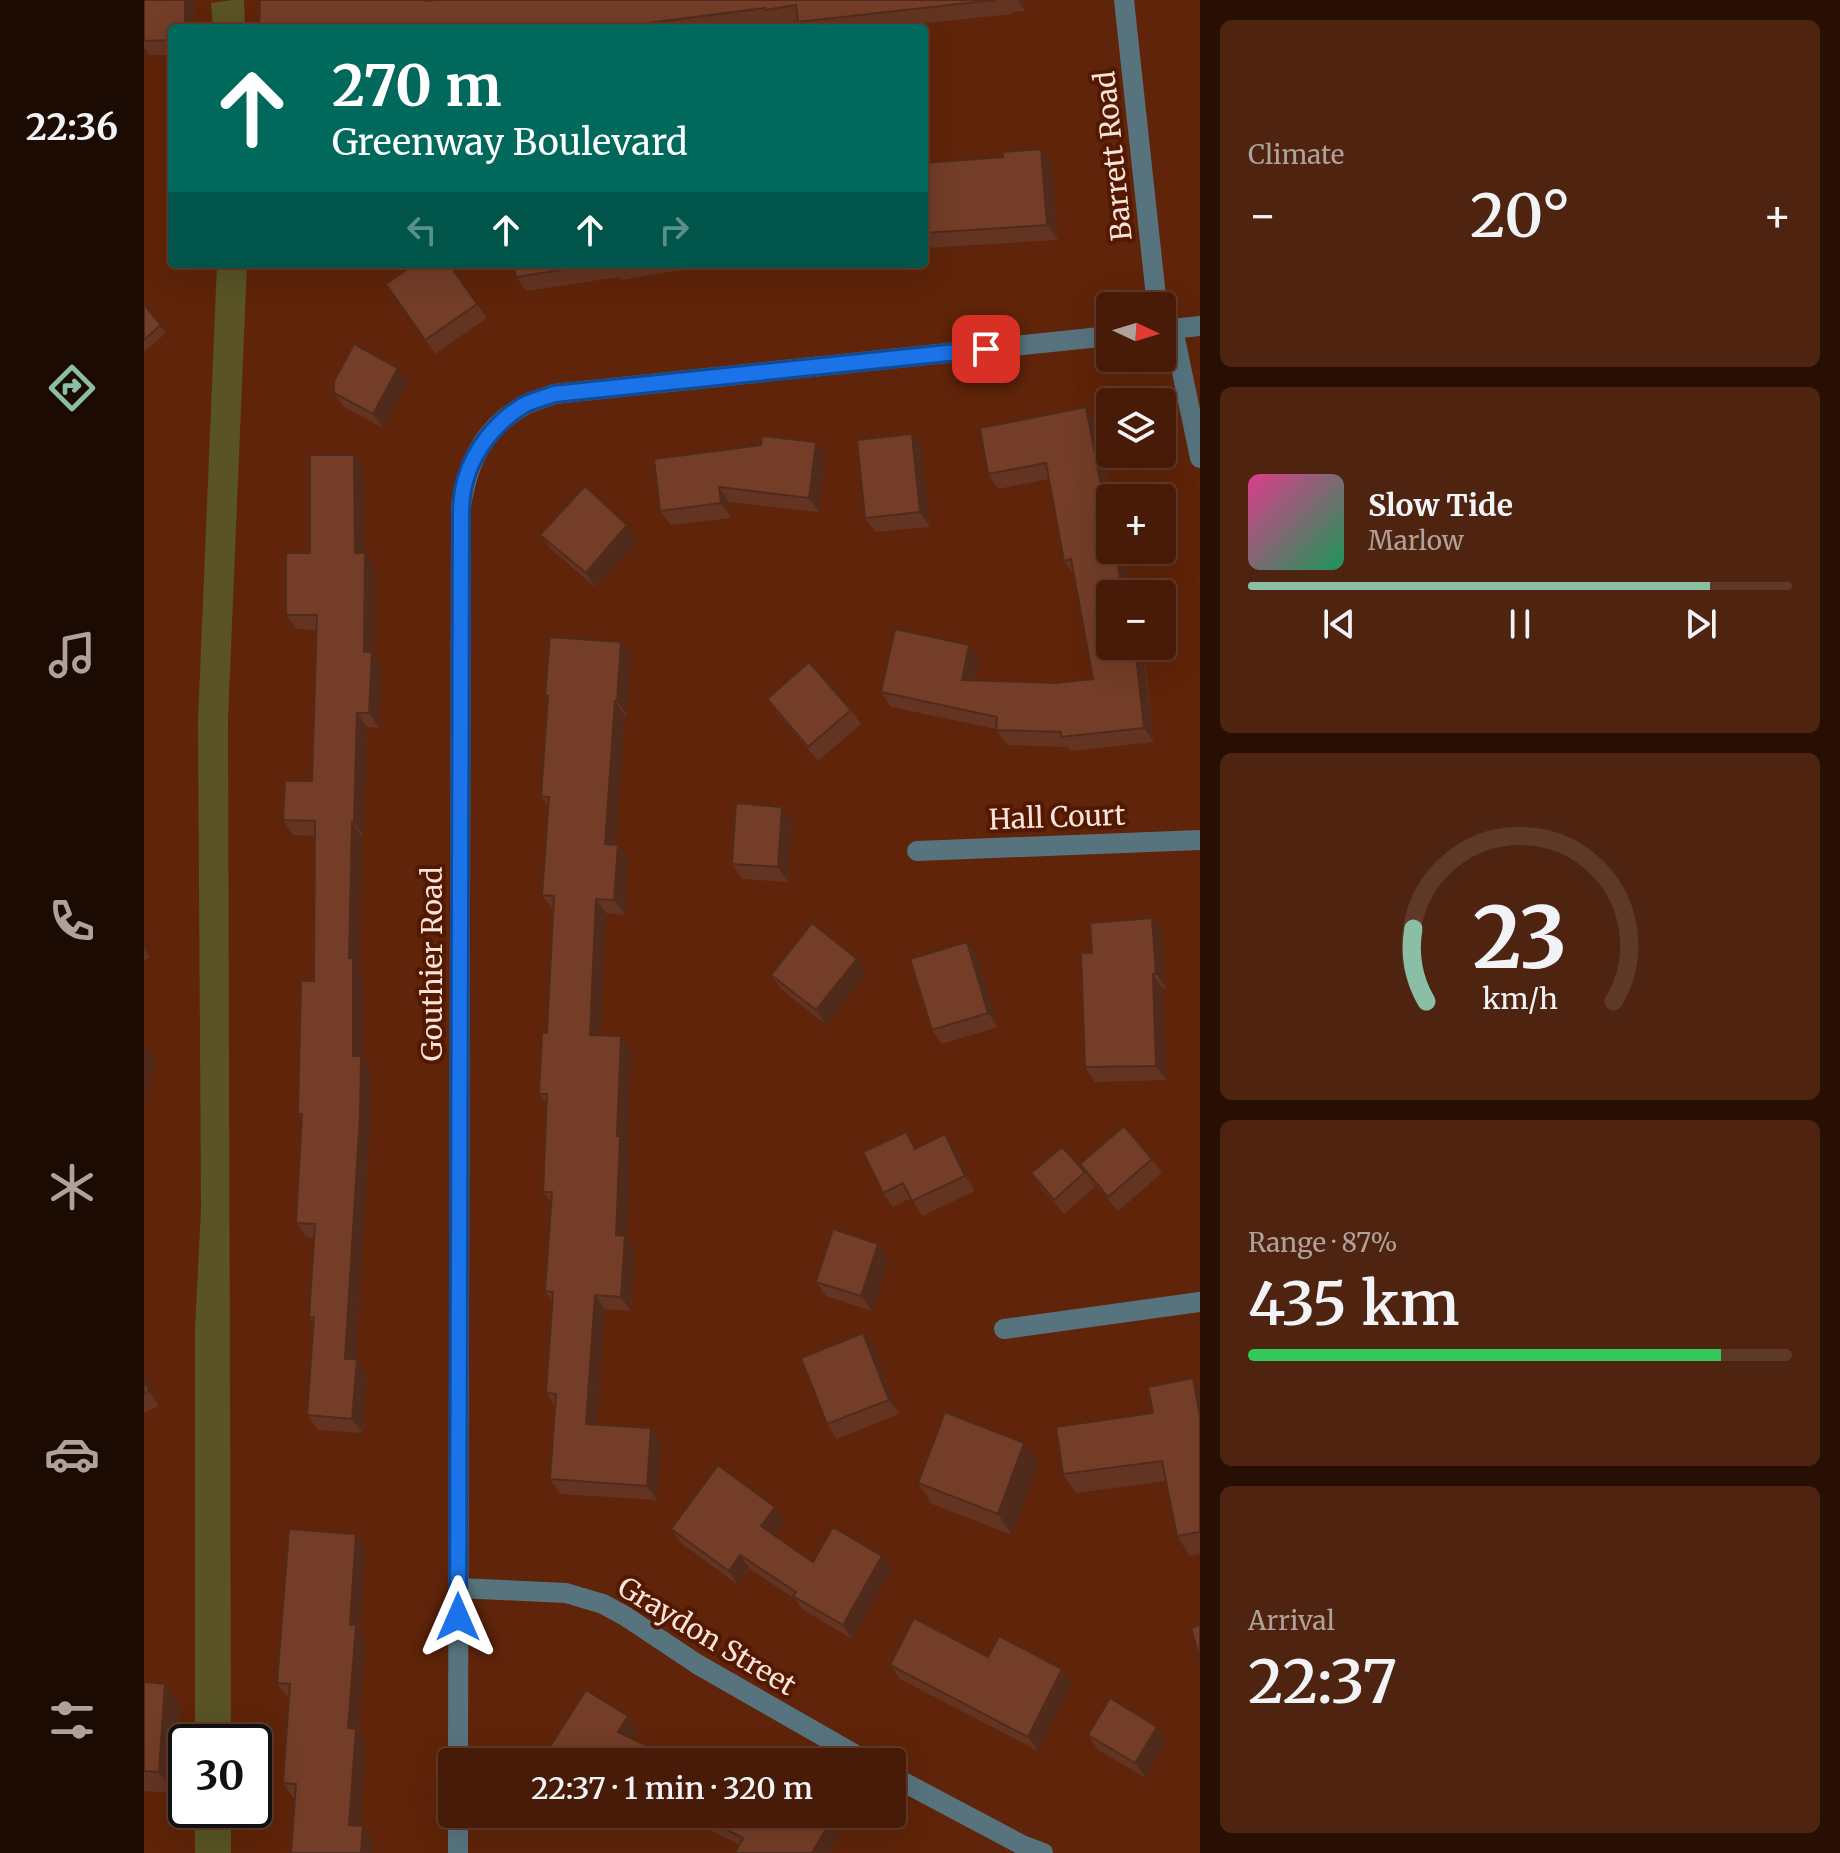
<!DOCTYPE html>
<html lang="en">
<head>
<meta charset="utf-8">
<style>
  :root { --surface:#471b07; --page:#4e2411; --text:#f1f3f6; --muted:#b0a19b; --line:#5f3928; --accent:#8abfa5 }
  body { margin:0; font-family:Merriweather,serif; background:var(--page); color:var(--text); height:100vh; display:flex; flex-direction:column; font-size:30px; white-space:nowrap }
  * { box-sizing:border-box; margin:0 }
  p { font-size:26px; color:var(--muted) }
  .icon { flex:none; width:44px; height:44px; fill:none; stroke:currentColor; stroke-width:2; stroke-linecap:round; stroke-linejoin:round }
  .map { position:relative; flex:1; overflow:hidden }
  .panel { display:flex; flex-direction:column; gap:20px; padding:20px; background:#270f04; width:640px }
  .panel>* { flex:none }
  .guide { position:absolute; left:24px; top:24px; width:760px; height:244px; border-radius:8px; box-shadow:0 8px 32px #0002,0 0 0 2px var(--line); background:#00695c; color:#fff; overflow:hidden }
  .needle { width:52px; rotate:94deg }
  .controls { position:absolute; left:952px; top:292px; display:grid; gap:16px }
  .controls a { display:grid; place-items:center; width:80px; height:80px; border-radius:8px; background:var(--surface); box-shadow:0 8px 32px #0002,0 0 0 2px var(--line); font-size:40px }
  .speed { position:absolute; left:24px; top:1724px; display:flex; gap:16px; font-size:40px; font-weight:700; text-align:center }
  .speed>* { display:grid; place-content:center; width:104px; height:104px; border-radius:50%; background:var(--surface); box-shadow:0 8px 32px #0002,0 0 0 2px var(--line); line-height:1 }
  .speed .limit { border:4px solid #111; border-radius:12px; background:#fff; color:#111 }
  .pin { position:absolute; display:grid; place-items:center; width:68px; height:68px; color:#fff; margin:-34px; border-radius:16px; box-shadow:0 4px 12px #0006 }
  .me { position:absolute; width:88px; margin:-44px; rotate:0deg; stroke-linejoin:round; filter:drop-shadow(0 0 6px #0008) }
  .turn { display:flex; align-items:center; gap:28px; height:168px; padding:0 32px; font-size:36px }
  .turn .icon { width:104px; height:104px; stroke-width:2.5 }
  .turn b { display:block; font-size:56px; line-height:68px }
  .lanes { display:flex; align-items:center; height:76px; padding:0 32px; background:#0003; justify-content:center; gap:40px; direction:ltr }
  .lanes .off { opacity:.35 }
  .big { font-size:60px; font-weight:600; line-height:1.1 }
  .panel .card { flex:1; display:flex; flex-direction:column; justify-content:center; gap:12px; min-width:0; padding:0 28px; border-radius:12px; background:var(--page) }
  .panel .dial { align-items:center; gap:0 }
  .dial svg { height:208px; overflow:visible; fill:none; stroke:var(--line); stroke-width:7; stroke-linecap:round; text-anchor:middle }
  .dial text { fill:var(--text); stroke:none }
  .song { display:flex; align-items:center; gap:24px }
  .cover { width:96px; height:96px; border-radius:12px; background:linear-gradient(135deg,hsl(330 70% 55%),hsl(150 70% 35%)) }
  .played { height:8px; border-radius:4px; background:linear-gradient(90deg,var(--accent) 85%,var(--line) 85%) }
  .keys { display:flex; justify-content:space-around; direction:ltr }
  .heat { display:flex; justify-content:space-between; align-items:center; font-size:44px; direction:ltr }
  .charge { height:12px; border-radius:6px; background:linear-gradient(90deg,#34c759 87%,var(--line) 0) }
  .trip { position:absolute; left:294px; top:1748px; width:468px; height:80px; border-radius:8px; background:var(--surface); box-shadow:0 8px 32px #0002,0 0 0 2px var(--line); font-weight:600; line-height:80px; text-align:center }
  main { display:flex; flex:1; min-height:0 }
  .tab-bar { display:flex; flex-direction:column; width:144px; justify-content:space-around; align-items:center; background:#1c0b03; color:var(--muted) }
  .tab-bar .icon { width:56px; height:56px }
  .tab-bar .on { color:var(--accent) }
  .tab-bar b { font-size:36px; color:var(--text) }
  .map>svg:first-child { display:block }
  .green { fill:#595325 }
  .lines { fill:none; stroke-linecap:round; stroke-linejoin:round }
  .street { stroke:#57747e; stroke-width:20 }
  .wall { fill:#633422 }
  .shaded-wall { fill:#502b1b }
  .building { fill:#733d27; stroke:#502b1b; stroke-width:2 }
  .route-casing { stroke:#114b97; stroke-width:20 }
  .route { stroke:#1a73e8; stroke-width:14 }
  .labels { text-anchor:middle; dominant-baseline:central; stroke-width:8; stroke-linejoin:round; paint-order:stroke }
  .street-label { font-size:28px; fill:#fae3db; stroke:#531900 }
</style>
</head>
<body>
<main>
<nav class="tab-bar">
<b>22:36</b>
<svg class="icon on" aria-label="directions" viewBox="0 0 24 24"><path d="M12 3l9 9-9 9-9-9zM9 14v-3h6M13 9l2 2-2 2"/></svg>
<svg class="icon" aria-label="music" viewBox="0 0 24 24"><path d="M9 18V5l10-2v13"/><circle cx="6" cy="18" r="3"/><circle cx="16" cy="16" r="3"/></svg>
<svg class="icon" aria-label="phone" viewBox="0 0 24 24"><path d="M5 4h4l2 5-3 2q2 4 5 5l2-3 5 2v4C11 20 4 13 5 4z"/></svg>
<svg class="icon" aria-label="climate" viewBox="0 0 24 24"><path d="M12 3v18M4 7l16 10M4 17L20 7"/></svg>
<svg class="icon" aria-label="car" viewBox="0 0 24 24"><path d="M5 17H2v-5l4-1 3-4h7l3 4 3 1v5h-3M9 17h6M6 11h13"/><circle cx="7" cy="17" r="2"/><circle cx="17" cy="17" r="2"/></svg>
<svg class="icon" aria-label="filters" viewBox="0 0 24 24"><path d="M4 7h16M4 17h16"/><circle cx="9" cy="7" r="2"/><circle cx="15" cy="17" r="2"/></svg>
</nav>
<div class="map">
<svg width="1056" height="1853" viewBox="0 0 1056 1853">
  <rect width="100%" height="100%" fill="#5f2409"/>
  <!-- green -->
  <path class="green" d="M89 0H100L101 28H69L67 3Z
    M73 264H103L84 720 87 1742H51V1328L57 1209 54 721Z
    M51 1810H87V1853H51Z"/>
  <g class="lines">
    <!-- street -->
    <path class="street" d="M980 0 1013 306
      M1029 329 1056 458
      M1018 330 1056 326
      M773 851 1056 840
      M860 1329 1056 1302
      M315 1588 422 1593 459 1604 481 1616 553 1664 724 1762
      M314 1762 317 506C324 462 339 428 381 405 390 400 401 398 410 394L966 336
      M748 1776 880 1846 899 1853
      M314 1853V1814"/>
  </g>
  <!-- wall -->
  <path class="wall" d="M0 0H47L51 6 28 28V55H5L0 48Z
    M116 0H880L881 11 868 12V14L737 28H658L654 21 632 24 630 22 586 28H115Z
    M780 163 907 164 914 240 780 248Z
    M305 264 343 318 291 354 242 284Z
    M370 264H620L533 271 477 280 475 277 382 291 372 277Z
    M0 305 22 333 0 352Z
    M254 368 264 383 239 428 200 407 190 393Z
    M952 422 967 498 966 550H979L987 594H966L1001 661 1010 742 927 751 924 747 863 745 852 729 747 707 737 692 835 659 831 680 912 683 949 679 930 575 920 561 905 479 854 489 844 474Z
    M778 448 786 527 731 532 721 518Z
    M682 456 675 512 585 502 587 518 527 525 516 511 510 459Z
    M220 469 221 553 231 568V657L238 667 235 728 223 727 220 837H218L216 967 219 973 220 1060 227 1071 226 1130 212 1359 223 1374 219 1433 174 1430 163 1415 170 1324 165 1317 170 1238 162 1237 152 1223 158 1119 154 1114 170 981 171 836 149 835 139 820 168 781 172 630 152 629 142 615 166 553Z
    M483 525 494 540 452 588 407 549 396 535Z
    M487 657 483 716H481L472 845H474L484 859 481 915 462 913 456 1035 477 1036 487 1051 484 1146 486 1151 483 1239 491 1250 487 1311 461 1309 453 1424 507 1428 517 1442 513 1500 416 1494 406 1479 411 1406 402 1393 408 1301 401 1291 408 1204 399 1192 402 1103 395 1094 403 1033 409 910 398 895 404 806 397 796 404 699 401 696Z
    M623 699 707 710 717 724 674 761 633 713Z
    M648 821 644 882 598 879 588 864Z
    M1018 933 1022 988 1019 989 1022 1080 951 1082 941 1067 948 953Z
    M0 942 6 958 0 960Z
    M823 942 833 956 854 1027 798 1044 788 1030Z
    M723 973 682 1025 637 989 627 975Z
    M773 1148H811L831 1191 778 1216 767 1198 749 1207 739 1193Z
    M1008 1159 1018 1173 974 1211 946 1179 936 1164Z
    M941 1172 951 1187 920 1214 897 1188 887 1173Z
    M734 1244 744 1259 728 1311 682 1296 672 1282Z
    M729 1347 755 1414 693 1439 683 1424Z
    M0 1373 15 1406 0 1413Z
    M1056 1389V1554L1046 1556 1033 1536 1022 1481 932 1493 919 1474Z
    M895 1464 868 1535 788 1504 774 1483Z
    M641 1521 631 1535 669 1562 738 1556 748 1570 708 1639 659 1610 651 1599 606 1569 594 1585 537 1543 527 1529Z
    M212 1534 222 1548 216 1632 222 1639 215 1733 222 1743 217 1825 229 1840 228 1853H147L151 1798H149L139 1783 145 1697H143L133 1683Z
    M844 1657 918 1669 928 1684 894 1751 756 1679 746 1665Z
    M0 1682 21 1684 36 1705 30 1793 0 1791Z
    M484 1716 494 1730 488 1739 537 1762H408L402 1753Z
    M944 1735 1023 1741 1002 1778 954 1750Z
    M528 1814H671L686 1822 695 1836 685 1853H591L596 1845 556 1825V1827Z"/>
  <!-- shaded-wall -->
  <path class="shaded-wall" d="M41 0H47L51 6V28H41Z
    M874 0H880L881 11Z
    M897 149 907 164 914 240 903 225Z
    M254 368 264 383 239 428 229 414Z
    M942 407 952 422 967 498 966 522 959 496Z
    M768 434 778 448 786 527 776 512Z
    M672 442 682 456 675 512 665 498Z
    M210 455 220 469 221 553 231 568V657L238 667 235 728 225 713 211 553Z
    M575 487 585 502 587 518 577 503Z
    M483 525 494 540 452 588 442 573Z
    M971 550H979L987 594H982L978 587Z
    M477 642 487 657 483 716 473 701Z
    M825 645 835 659 828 694 818 680Z
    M991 646H998L1010 742 1000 728Z
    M471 701 481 716 471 858 461 844Z
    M213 713 223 727 220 837 210 823Z
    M638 807 648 821 644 882 634 867Z
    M208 822 218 837 216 967 219 973 220 1060 227 1071 226 1130 211 1373 201 1359 205 958Z
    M474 845 484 859 481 915 470 900Z
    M452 899 462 913 456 1049 446 1035Z
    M1008 918 1018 933 1022 988 1012 974Z
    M0 942 6 958 0 949Z
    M823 942 833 956 854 1027 844 1013Z
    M713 959 723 973 682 1025 672 1010Z
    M1009 974 1019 989 1022 1080 1012 1066Z
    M477 1036 487 1051 484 1146 486 1151 483 1239 491 1250 487 1311 477 1297 472 1235 473 1136Z
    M2 1047 12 1062 0 1101V1054Z
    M801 1134 811 1148 831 1191 821 1176Z
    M734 1244 744 1259 728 1311 717 1296Z
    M451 1295 461 1309 452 1438 442 1424Z
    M719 1333 729 1347 755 1414 745 1400Z
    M213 1359 223 1374 219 1433 208 1419Z
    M0 1373 15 1406 5 1391 0 1380Z
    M1049 1378 1056 1389V1417Z
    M507 1428 517 1442 513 1500 503 1486Z
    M880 1443 895 1464 868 1535 854 1514Z
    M631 1507 641 1521 627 1540 617 1526Z
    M212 1534 222 1548 216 1632 222 1639 215 1733 222 1743 216 1839 205 1825 204 1728 206 1625Z
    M596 1555 606 1569 594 1585 585 1571Z
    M738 1556 748 1570 708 1639 699 1625Z
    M918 1669 928 1684 894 1751 884 1737Z
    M21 1684 36 1705 30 1793 15 1772Z
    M484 1716 494 1730 484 1746 474 1732Z
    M1013 1727 1023 1741 1002 1778 991 1763Z
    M547 1814H549L556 1825V1827Z
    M686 1822 695 1836 685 1853H668Z
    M219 1826 229 1840 228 1853H217Z"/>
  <!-- building -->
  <path class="building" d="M0 0H41V28H28V40L0 41Z
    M116 0H281V1L294 0H851L654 22 652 5 621 10V8L482 26V28H115Z
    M897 149 903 225 780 233V163L859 157V152Z
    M271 264H305L333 304 281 340 242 284Z
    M370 264H454L372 277Z
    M0 305 17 325 0 340Z
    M210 344 254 368 229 414 190 393V381Z
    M942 407 959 496H961L966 522V550H971L978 587H980L982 594H966V646H991L1000 728 917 737V732L852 730 853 717 737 692 751 629 825 645 818 680 912 683 949 679 927 559 920 561 902 463 844 474 836 428Z
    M768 434 776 512 721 518 713 440Z
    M618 436 672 442 665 498 575 487 577 503 516 511 510 459 617 445Z
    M166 455H210L211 553H221L220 652H228L225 713H213L210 823 208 822 205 958H209V1056H217L216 1116 201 1359H213L208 1419 163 1415 170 1317H165L171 1224 152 1223 158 1114H154L157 981H170L171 821 139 820 141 781H168L173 615H142V553H166Z
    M441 486 483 525 442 573 396 535Z
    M406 637 477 642 473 701H471L461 844 474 845 470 900 452 899 446 1035 477 1036 473 1136H476L472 1235 481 1236 477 1297 451 1295 442 1424 507 1428 503 1486 406 1479 412 1394 402 1393 409 1292 401 1291 408 1192H399L403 1094H395L398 1033H403L410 896 398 895 405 797 397 796 404 696H401Z
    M665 662 707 710 664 747 623 699Z
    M592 803 638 807 634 867 588 864Z
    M1008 918 1012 974H1009L1012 1066 941 1067 937 953H948L946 923Z
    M668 923 713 959 672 1010 627 975Z
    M823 942 844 1013 788 1030 766 959Z
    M980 1126 1008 1159 964 1197 936 1164Z
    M762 1132 771 1149 801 1134 821 1176 768 1201 759 1183 739 1193 719 1152Z
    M918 1147 941 1172 910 1200 887 1173Z
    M689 1229 734 1244 717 1296 672 1282Z
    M719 1333 745 1400 683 1424 657 1358Z
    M1049 1378 1056 1417V1532L1033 1536 1018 1461 919 1474 912 1427 1009 1413 1004 1387Z
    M0 1380 5 1391 0 1394Z
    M801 1412 880 1443 854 1514 774 1483Z
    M574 1465 631 1507 617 1526 669 1562 689 1527 738 1556 699 1625 649 1596 652 1592 596 1555 585 1571 527 1529Z
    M145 1529 212 1534 206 1625H212L204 1728 212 1729 205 1825 219 1826 217 1853H147L152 1784 139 1783 146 1684 133 1683Z
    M770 1618 844 1657 855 1636 918 1669 884 1737 746 1665Z
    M1056 1625V1658L1047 1628Z
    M0 1682 21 1684 15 1772 0 1771Z
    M442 1690 484 1716 474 1732 537 1762H415L402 1753Z
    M966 1698 1013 1727 991 1763 944 1735Z
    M552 1814H671L686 1822 668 1853H591L599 1838Z"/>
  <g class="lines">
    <!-- route casing -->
    <g class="route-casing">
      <path id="route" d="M314 1617 317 534C317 516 316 496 322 478 331 448 353 421 380 405 389 400 401 398 410 394L842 349"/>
    </g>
    <!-- route -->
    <use href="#route" class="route"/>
  </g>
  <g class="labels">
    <!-- street labels -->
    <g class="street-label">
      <text transform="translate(969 156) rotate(-96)">Barrett Road</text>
      <text transform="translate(913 817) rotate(-2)">Hall Court</text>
      <text transform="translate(288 964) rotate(-90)">Gouthier Road</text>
      <text transform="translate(563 1636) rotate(31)">Graydon Street</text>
    </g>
  </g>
</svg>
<div class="controls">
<a><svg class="needle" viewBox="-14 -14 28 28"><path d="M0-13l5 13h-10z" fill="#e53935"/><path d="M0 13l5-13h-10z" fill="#b0a19b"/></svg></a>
<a><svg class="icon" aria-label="layers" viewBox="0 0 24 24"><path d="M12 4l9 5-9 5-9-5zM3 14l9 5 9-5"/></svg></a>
<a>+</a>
<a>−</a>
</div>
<div class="speed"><div class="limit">30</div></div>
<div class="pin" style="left:842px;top:349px;background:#d93025"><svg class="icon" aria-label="arrive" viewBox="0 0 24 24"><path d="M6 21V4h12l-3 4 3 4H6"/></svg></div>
<svg class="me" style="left:314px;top:1617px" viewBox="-20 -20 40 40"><path d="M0-17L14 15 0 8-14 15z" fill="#1a73e8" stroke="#fff" stroke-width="4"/></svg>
<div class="trip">22:37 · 1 min · 320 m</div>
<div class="guide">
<div class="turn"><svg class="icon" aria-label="ahead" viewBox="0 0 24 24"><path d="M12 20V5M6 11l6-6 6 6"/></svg><div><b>270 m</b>Greenway Boulevard</div></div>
<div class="lanes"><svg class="icon off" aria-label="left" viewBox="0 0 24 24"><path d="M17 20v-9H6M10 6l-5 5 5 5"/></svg><svg class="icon" aria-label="ahead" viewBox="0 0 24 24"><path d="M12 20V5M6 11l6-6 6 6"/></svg><svg class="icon" aria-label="ahead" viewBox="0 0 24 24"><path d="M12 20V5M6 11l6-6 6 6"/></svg><svg class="icon off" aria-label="right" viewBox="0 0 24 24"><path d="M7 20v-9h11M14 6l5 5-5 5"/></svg></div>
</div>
</div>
<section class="panel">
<div class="card"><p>Climate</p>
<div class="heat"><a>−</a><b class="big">20°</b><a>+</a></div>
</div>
<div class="card">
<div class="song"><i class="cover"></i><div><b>Slow Tide</b><p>Marlow</p></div></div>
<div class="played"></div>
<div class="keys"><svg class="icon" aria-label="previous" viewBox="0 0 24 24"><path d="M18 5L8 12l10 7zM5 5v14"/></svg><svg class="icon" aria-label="pause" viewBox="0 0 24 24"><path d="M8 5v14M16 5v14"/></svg><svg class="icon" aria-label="next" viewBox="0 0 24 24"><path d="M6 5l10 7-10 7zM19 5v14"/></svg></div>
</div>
<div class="card dial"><svg viewBox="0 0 100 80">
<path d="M14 69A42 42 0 1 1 86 69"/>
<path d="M14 69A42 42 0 0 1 9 41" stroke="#8abfa5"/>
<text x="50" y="56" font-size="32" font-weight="700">23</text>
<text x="50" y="72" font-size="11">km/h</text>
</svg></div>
<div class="card"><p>Range · 87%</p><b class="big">435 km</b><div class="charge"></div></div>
<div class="card"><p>Arrival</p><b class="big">22:37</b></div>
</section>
</main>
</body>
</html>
